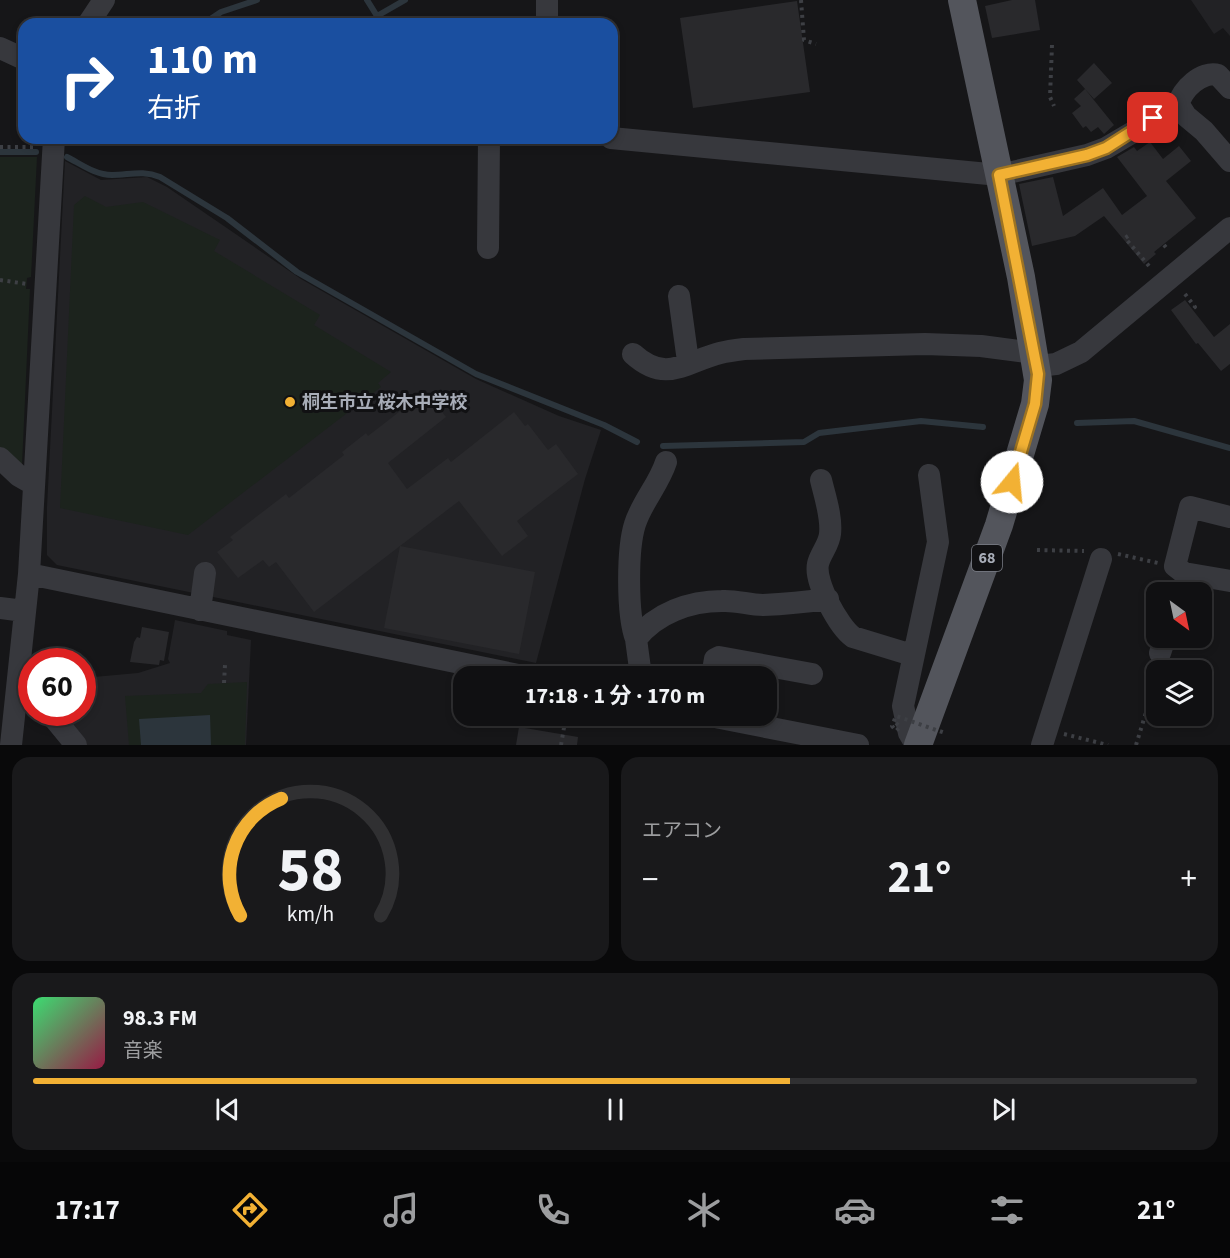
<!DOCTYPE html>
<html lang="ja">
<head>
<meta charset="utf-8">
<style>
  :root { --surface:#101012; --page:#19191b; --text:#f1f3f6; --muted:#9c9d9f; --line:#303032; --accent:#f2b134 }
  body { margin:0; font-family:"Source Sans 3","Noto Sans JP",sans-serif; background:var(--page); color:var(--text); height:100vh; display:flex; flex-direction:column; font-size:22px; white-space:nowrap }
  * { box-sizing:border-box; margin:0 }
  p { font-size:20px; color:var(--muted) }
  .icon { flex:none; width:33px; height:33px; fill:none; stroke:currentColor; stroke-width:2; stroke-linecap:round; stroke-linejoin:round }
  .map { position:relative; height:745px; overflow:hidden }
  .panel { display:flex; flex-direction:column; gap:12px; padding:12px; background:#09090a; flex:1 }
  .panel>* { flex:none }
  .guide { position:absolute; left:18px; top:18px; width:600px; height:126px; border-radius:18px; box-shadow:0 3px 9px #0003,0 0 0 2px var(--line); background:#1a4fa0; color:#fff; overflow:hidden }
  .needle { width:39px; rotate:147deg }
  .fabs { position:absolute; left:1146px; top:582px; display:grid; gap:12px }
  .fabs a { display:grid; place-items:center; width:66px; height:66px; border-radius:12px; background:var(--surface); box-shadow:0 3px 9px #0003,0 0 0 2px var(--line); font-size:30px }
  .speed { position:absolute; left:18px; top:648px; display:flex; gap:12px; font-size:30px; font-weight:700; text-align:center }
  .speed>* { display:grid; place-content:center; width:78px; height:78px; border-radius:50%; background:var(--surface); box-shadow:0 3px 9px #0003,0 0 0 2px var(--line); line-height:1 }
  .speed .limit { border:9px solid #d22; background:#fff; color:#111 }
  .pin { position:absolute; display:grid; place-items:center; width:51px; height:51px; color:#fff; margin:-26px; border-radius:12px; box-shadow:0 3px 9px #0006 }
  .me { position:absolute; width:66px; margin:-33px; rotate:17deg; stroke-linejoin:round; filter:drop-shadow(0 0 4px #0008) }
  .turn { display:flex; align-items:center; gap:21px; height:126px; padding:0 30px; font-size:27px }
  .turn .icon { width:78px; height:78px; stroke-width:2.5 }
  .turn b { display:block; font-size:42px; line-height:51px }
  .big { font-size:45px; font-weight:700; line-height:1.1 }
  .panel .card { flex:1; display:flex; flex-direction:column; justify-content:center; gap:9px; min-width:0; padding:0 21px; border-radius:18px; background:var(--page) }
  .panel .dial { align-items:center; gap:0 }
  .dial svg { height:156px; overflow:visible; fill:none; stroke:var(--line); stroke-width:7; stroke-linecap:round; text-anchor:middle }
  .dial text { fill:var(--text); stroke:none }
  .song { display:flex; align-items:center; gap:18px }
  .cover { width:72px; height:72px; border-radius:9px; background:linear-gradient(135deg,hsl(140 70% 55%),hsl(340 70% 35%)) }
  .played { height:6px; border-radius:3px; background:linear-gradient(90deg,var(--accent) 65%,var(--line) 65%) }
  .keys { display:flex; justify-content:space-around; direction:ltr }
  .heat { display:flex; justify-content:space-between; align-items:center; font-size:33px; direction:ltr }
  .panel .tiles { flex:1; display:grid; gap:12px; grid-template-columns:1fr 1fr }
  .card:last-child { grid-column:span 2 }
  .trip { position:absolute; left:453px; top:666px; width:324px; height:60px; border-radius:18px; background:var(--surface); box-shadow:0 3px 9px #0003,0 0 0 2px var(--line); font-weight:700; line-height:60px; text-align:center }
  .tabs { display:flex; height:96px; justify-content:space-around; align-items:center; background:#060607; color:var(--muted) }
  .tabs .icon { width:42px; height:42px }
  .tabs .current { color:var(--accent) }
  .tabs b { font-size:27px; color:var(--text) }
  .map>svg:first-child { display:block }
  .built { fill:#222225 }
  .green { fill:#1c231d }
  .water { fill:#2c353c }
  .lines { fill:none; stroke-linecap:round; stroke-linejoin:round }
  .stream { stroke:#2c353c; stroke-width:6 }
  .building { fill:#29292c }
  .path { stroke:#3d3f44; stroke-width:4; stroke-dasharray:3 4.5; stroke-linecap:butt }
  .minor { stroke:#37383d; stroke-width:22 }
  .major { stroke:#53555c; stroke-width:28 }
  .path-bridge { stroke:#3d3f44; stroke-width:4; stroke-dasharray:3 4.5; stroke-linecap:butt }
  .route-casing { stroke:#9d7322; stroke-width:15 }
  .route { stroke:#f2b134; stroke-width:10 }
  .poi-dot { fill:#f2b134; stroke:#111113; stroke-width:2 }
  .labels { text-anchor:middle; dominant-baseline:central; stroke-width:6; stroke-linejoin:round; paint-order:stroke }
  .shield { fill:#111113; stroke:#7b7e86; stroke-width:1.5 }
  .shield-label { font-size:16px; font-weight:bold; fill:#a8adb8 }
  .poi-label { font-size:18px; font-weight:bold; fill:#a8adb8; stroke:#111113; text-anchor:start }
</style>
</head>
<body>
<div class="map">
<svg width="1230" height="745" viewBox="0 0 1230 745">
  <rect width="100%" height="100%" fill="#161618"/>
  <!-- built -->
  <path class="built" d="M1191 0H1230V36L1223 28 1214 34Z
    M65 161 101 180 147 177 167 187 301 279 476 379 559 416 601 430 585 479 536 663 57 565 47 555V507Z
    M175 620 227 631V635L251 640 246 745H82L54 713 82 712 83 678 138 673 170 663 168 659Z"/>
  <!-- green -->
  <path class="green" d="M0 157H37L31 277 27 278 26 289H30L22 465 0 449Z
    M85 196 106 207 143 202 220 240 214 251 320 315 314 325 391 372 378 383 381 387 188 535 60 508 74 205Z
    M247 682 245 745H129L125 696 201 693 208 684Z"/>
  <!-- water -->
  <path class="water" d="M210 715 211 745H141L139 719Z"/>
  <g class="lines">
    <!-- stream -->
    <path class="stream" d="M367 0 377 16 405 0
      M203 24 221 12 257 0
      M0 152H36
      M67 157C81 164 95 175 112 175 129 175 143 170 160 177L227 218 297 272 476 374 604 425 637 442
      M1077 423 1134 421 1230 448
      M663 446 804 442 819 433 921 421 983 427"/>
  </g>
  <!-- building -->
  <path class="building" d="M1012 0H1035L1040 30 992 38 985 6Z
    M797 1 810 92 693 108 680 18Z
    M1094 63 1112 83 1094 99 1077 80Z
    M1085 89 1114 125 1104 134 1098 127 1091 132 1086 126 1083 128 1072 113 1081 106 1074 99Z
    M1150 142 1163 159 1179 146 1191 161 1166 181 1196 218 1154 252 1156 254 1144 264 1104 216 1075 236 1032 246 1019 184 1053 177 1063 216 1103 188 1122 215 1147 196 1117 157 1134 147 1137 151Z
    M1185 300 1214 337 1230 324V364L1221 371 1198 343 1196 344 1171 310Z
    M426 391 446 417 388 463 407 489 448 458 451 462 514 412 525 426 528 424 548 450 556 444 578 474 517 521 528 536 502 556 459 501 400 546 535 572 519 654 384 628 400 546 314 612 276 562 269 567 263 560 238 578 217 552 233 540 230 537 286 494 289 498 344 455 342 452 366 433 368 436Z
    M142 627 169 632 164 661 160 660 159 665 130 662 134 642 137 637 140 638Z
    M519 727 578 737 577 745H516Z"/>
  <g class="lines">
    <!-- path -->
    <path class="path" d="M801 0 804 40 816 44
      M1052 45 1050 97 1054 106
      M0 147H35
      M1128 236 1125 238 1149 266
      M1164 245 1168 250
      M0 280 27 284
      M1185 294 1195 307 1192 309
      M1037 550 1084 551
      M1118 554 1158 563
      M224 683 225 665
      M1064 734 1108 745
      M561 745 566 716
      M1136 745 1156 680"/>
    <!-- minor -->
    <path class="minor" d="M88 24 104 0
      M547 24V0
      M0 48 24 59
      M1230 88 1218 75C1203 70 1180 90 1179 105L1186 116 1204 131 1230 161
      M611 138 999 175 1087 155 1106 148 1179 105
      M488 248 489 138
      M679 296 687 354 691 363
      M633 354C666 384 685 362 720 353 728 351 736 350 744 349L925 344 981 346 1035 353
      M1038 366 1056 364 1081 352 1230 228
      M0 458 19 476 33 484
      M821 480C825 497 832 517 830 534 829 545 820 554 818 564 814 582 839 627 853 637L912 655
      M1230 517 1190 507 1175 566 1184 573 1230 581
      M29 574 523 676
      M0 608 24 611
      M200 610 205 573
      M636 639C627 615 627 549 635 524 642 502 659 484 666 462
      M1160 653 1165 638
      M641 676 636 639C656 613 690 601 722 601 736 600 749 605 763 605 785 604 806 602 828 599
      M712 676 715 659 719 657 812 674
      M49 712 76 745
      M710 716 858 745
      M11 745 29 574 54 138
      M916 745 909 733 903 706 938 542 929 475
      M1042 745 1101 559"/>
    <!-- major -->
    <path class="major" d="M918 745 999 525 1035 404 1038 380 1021 277 962 0"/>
    <!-- path-bridge -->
    <path class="path-bridge" d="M896 723 900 727 896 731 892 726 896 716 945 733"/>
  </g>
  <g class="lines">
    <!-- route casing -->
    <g class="route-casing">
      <path id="route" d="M1012 482 1035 404 1038 374 999 175 1087 155 1106 148 1153 118"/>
    </g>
    <!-- route -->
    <use href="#route" class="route"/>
  </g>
  <!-- markers -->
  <circle class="poi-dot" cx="290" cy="402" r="6"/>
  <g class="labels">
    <!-- shield labels -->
    <rect class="shield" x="972" y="545" width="30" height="26" rx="4.5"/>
    <g class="shield-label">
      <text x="987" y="558">68</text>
    </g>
    <!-- poi labels -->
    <g class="poi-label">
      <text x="302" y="402">桐生市立 桜木中学校</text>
    </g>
  </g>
</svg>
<div class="fabs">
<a><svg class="needle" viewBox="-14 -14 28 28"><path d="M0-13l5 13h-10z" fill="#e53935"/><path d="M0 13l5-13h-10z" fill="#9c9d9f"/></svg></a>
<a><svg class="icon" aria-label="layers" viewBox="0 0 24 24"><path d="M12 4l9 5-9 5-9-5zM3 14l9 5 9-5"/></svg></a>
</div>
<div class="speed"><div class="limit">60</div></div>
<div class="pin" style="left:1153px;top:118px;background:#d93025"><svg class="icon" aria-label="arrive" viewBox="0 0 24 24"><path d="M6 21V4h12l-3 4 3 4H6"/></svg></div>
<svg class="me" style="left:1012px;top:482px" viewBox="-20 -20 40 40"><circle r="19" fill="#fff"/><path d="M0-13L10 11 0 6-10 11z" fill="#f2b134"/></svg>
<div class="trip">17:18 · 1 分 · 170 m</div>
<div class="guide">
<div class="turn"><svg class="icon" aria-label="right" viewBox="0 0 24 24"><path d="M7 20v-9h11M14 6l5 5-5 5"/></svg><div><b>110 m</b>右折</div></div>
</div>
</div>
<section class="panel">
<div class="tiles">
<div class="card dial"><svg viewBox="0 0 100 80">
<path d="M14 69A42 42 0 1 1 86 69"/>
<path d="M14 69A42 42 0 0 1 35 9" stroke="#f2b134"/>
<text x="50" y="56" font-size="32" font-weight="700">58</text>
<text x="50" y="72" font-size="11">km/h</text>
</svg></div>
<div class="card"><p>エアコン</p>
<div class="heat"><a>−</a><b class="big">21°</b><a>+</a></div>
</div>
<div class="card">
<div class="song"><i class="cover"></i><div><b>98.3 FM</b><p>音楽</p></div></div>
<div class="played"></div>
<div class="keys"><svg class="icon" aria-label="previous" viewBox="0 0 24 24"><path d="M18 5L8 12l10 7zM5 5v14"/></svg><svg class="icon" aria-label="pause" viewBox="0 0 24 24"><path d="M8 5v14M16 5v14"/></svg><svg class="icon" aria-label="next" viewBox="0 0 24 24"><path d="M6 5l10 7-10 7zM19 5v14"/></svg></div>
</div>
</div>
</section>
<nav class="tabs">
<b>17:17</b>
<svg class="icon current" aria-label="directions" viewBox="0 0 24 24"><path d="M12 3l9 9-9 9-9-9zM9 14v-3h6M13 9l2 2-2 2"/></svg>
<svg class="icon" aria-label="music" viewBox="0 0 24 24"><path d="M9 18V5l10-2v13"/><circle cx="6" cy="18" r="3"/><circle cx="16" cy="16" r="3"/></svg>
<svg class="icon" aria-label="phone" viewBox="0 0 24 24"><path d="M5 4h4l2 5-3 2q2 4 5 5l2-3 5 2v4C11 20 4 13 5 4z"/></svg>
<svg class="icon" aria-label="climate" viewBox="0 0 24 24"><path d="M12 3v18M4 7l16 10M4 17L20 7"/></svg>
<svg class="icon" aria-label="car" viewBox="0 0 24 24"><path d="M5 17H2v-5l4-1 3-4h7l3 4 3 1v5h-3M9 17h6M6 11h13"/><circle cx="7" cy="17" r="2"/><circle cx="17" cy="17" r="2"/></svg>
<svg class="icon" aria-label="filters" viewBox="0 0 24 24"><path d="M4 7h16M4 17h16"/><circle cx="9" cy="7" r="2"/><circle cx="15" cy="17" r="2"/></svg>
<b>21°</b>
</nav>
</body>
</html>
